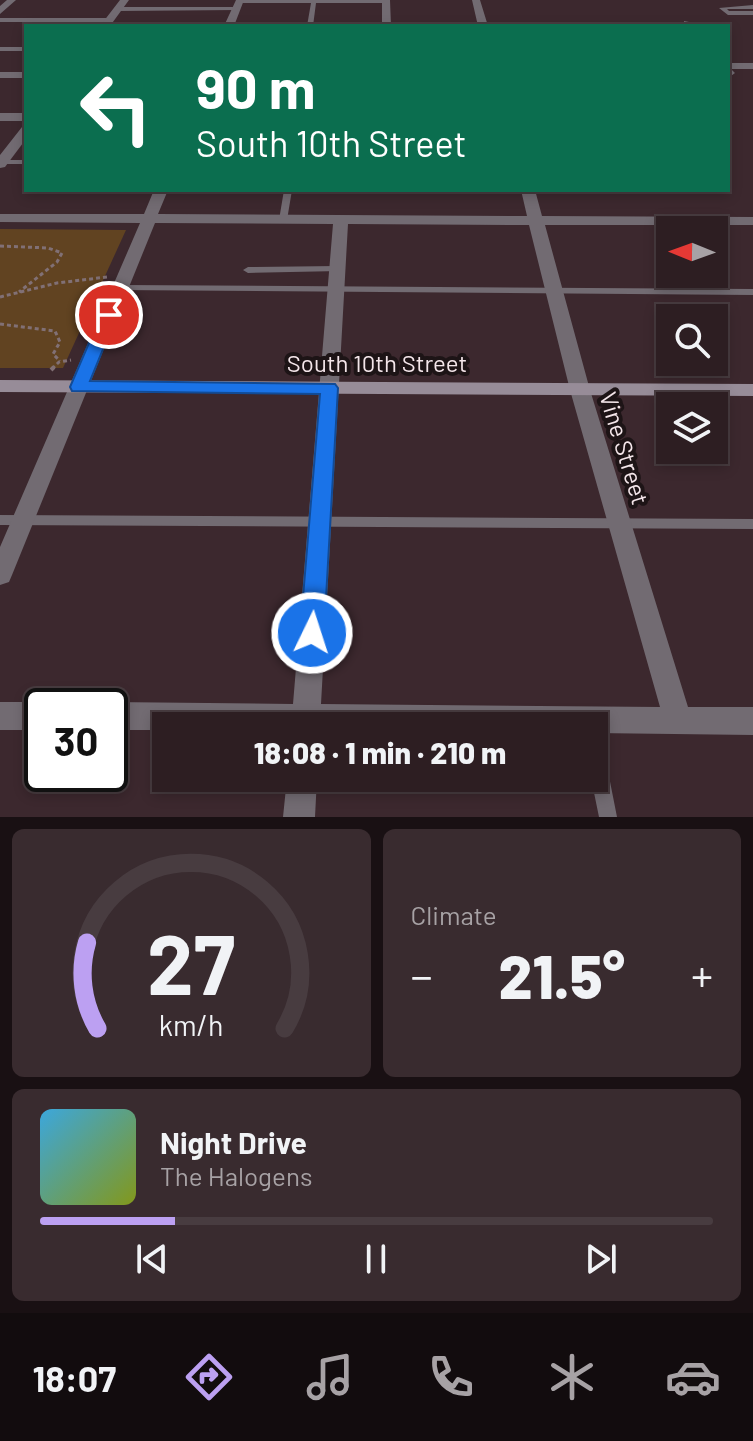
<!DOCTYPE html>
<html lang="en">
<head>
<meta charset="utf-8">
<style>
  :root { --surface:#2d1e22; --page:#392b2f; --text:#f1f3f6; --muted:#a7a2a5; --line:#483c40; --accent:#bca0f2 }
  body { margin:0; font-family:Barlow,sans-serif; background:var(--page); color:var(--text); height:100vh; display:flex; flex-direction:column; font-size:30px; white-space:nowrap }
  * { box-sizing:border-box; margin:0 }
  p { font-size:26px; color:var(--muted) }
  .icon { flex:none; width:44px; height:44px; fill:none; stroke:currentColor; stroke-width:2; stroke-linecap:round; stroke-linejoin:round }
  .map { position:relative; height:817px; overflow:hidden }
  .sheet { display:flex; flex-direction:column; gap:12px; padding:12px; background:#191013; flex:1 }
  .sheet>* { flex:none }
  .top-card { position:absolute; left:24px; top:24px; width:706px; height:168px; border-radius:0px; box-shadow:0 4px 12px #0003,0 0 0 2px var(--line); background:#0b6e4f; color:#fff; overflow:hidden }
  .needle { width:52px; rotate:271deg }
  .controls { position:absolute; left:656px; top:216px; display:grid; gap:16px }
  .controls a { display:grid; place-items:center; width:72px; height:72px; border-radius:0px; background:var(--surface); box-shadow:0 4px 12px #0003,0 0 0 2px var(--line); font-size:40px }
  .speed { position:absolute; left:24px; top:688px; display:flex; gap:16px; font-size:40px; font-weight:700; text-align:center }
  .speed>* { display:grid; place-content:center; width:104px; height:104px; border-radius:50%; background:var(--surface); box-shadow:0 4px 12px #0003,0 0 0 2px var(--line); line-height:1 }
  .speed .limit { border:4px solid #111; border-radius:12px; background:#fff; color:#111 }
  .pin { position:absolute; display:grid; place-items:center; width:68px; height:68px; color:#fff; margin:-34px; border:4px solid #fff; border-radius:50%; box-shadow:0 2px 8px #0007 }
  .me { position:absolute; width:88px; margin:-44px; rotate:4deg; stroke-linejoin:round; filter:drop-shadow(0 0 6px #0008) }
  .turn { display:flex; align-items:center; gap:28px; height:168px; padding:0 40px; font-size:36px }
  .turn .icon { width:104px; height:104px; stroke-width:2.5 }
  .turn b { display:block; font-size:56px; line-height:68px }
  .big { font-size:60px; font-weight:800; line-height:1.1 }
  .sheet .widget { flex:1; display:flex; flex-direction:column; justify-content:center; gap:12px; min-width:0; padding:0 28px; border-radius:12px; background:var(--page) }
  .sheet .dial { align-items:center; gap:0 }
  .dial svg { height:208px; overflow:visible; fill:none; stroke:var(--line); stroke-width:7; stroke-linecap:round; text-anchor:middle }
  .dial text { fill:var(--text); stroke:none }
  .song { display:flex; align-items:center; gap:24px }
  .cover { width:96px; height:96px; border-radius:12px; background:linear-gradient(135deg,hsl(200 70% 55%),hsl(70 70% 35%)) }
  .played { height:8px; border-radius:4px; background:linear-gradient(90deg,var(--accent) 20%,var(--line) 20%) }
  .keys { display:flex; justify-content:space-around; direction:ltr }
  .heat { display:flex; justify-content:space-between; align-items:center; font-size:44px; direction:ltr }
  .sheet .tiles { flex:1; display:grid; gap:12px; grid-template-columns:1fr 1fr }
  .widget:last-child { grid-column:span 2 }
  .trip { position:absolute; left:152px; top:712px; width:456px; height:80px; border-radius:0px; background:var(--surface); box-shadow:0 4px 12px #0003,0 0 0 2px var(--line); font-weight:800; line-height:80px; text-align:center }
  .tabs { display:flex; height:128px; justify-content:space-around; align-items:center; background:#120c0e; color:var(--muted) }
  .tabs .icon { width:56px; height:56px }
  .tabs .current { color:var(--accent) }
  .tabs b { font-size:36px; color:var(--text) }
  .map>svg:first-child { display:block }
  .green { fill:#614321 }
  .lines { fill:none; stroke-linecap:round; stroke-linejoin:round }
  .path-far1 { stroke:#817075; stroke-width:3; stroke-dasharray:4 3; stroke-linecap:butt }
  .path { stroke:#817075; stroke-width:4; stroke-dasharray:6 4; stroke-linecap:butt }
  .lane { fill:#726b72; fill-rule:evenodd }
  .street { fill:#726b72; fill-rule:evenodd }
  .secondary { fill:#978c98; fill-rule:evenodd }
  .route { fill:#1a73e8; stroke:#114b97; stroke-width:2 }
  .labels { text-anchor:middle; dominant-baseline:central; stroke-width:8; stroke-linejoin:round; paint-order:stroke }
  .street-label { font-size:24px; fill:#f4e6ea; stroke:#1d1416 }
</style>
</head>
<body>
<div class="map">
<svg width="753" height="817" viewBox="0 0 753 817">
  <rect width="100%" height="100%" fill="#3c282e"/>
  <!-- green -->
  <path class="green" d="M0 229 126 230 63 368H0Z"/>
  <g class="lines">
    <!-- path-far1 -->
    <path class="path-far1" d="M0 246 48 248 62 253 57 262 19 292
      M0 297 57 283 107 277
      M0 324 55 331 60 342 53 354 60 361
      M52 369 59 362 71 360"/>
    <!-- path -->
    <path class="path" d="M51 370 54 367"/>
    <!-- lane -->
    <path class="lane" d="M238 0H388L389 1 386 3H316L313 26H307L311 3H240Z
      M753 5V9H727L729 11H753V15H728L719 8Z
      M236 7 238 10 118 11 115 9 118 7Z
      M0 18H110L113 20 110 22H0Z
      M684 21 694 23 691 26H685L687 24 684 23Z
      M0 47H26V51H0Z
      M728 66 735 73 728 78Z
      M0 160H26V164H0Z
      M284 190H292L287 220 283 223 279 220Z
      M337 266 342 269 340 271 248 273 243 270 248 267Z
      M120 285 753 289V295L116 290V286Z
      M0 515 753 519V529L0 525Z
      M594 737 600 740 603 746 617 817H599L591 778H594Z"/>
    <!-- street -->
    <path class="street" d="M7 0H16L0 14V6Z
      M120 0H129L110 26H100Z
      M236 0H244L234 26H224Z
      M382 0H390L391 26 382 25Z
      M472 0H480L488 26H478Z
      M636 22 642 26H632Z
      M728 63H753V69H728Z
      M0 72H26V78H0Z
      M0 113H26V121H0Z
      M26 126V139L5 167 0 168V155L22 127Z
      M154 190H168L158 214 527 216 521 190H535L542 216 753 217V225H545L590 390 688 707H753V735L594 733V726H166V730H110V706H101L110 702 293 704 333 224 155 223 12 575 9 582 0 585V547L140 223 0 222V214H144ZM348 224 529 225 570 390 660 707 321 704Z
      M0 702H42L51 706H42V730H0Z
      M287 778H317L315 817H283Z"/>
    <!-- secondary -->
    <path class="secondary" d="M0 380 753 384V396L0 392Z"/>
  </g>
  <!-- route -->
  <path class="route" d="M109 310 117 315 90 381 335 384 338 388 324 633 320 640 312 644 303 640 300 633 320 394 72 391 70 387 101 315Z"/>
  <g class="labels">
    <!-- street labels -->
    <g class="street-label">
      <text x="377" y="362">South 10th Street</text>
      <text transform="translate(625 448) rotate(73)">Vine Street</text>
    </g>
  </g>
</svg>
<div class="controls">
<a><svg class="needle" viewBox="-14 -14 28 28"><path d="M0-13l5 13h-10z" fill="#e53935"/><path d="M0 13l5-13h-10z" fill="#a7a2a5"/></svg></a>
<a><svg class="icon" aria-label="search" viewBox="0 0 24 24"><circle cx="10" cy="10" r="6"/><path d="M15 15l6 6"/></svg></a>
<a><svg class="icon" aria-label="layers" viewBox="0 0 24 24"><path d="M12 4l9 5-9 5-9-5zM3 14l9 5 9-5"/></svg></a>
</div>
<div class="speed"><div class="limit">30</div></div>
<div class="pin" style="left:109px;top:315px;background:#d93025"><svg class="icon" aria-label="arrive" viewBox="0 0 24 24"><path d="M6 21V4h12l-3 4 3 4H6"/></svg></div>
<svg class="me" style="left:312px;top:633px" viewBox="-20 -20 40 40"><circle r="17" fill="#1a73e8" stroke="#fff" stroke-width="3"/><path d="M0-11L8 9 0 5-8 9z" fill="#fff"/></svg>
<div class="trip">18:08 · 1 min · 210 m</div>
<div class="top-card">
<div class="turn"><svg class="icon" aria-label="left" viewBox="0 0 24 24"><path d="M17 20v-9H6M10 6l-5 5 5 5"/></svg><div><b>90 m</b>South 10th Street</div></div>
</div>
</div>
<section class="sheet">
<div class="tiles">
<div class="widget dial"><svg viewBox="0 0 100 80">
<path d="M14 69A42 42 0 1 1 86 69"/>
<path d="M14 69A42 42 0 0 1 10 36" stroke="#bca0f2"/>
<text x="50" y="56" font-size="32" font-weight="700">27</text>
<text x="50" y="72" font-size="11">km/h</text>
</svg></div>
<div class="widget"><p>Climate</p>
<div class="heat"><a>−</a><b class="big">21.5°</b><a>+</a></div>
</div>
<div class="widget">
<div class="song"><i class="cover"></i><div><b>Night Drive</b><p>The Halogens</p></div></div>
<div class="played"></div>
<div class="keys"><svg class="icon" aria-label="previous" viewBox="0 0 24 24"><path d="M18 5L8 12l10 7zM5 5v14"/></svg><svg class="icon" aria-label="pause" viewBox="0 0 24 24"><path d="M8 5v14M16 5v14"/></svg><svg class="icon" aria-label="next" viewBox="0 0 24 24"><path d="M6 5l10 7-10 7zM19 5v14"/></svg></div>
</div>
</div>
</section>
<nav class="tabs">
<b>18:07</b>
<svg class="icon current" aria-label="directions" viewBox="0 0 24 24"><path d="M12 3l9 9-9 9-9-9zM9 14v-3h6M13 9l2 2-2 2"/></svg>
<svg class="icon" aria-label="music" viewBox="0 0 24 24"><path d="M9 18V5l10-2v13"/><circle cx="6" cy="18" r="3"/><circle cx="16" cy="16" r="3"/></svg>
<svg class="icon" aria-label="phone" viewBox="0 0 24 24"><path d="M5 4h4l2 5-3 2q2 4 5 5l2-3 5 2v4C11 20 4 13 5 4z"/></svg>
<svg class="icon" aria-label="climate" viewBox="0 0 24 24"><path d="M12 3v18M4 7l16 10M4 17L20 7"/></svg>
<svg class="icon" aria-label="car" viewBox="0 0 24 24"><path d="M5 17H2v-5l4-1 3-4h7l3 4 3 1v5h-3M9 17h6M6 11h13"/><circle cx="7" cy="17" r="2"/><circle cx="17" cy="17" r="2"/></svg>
</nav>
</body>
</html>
